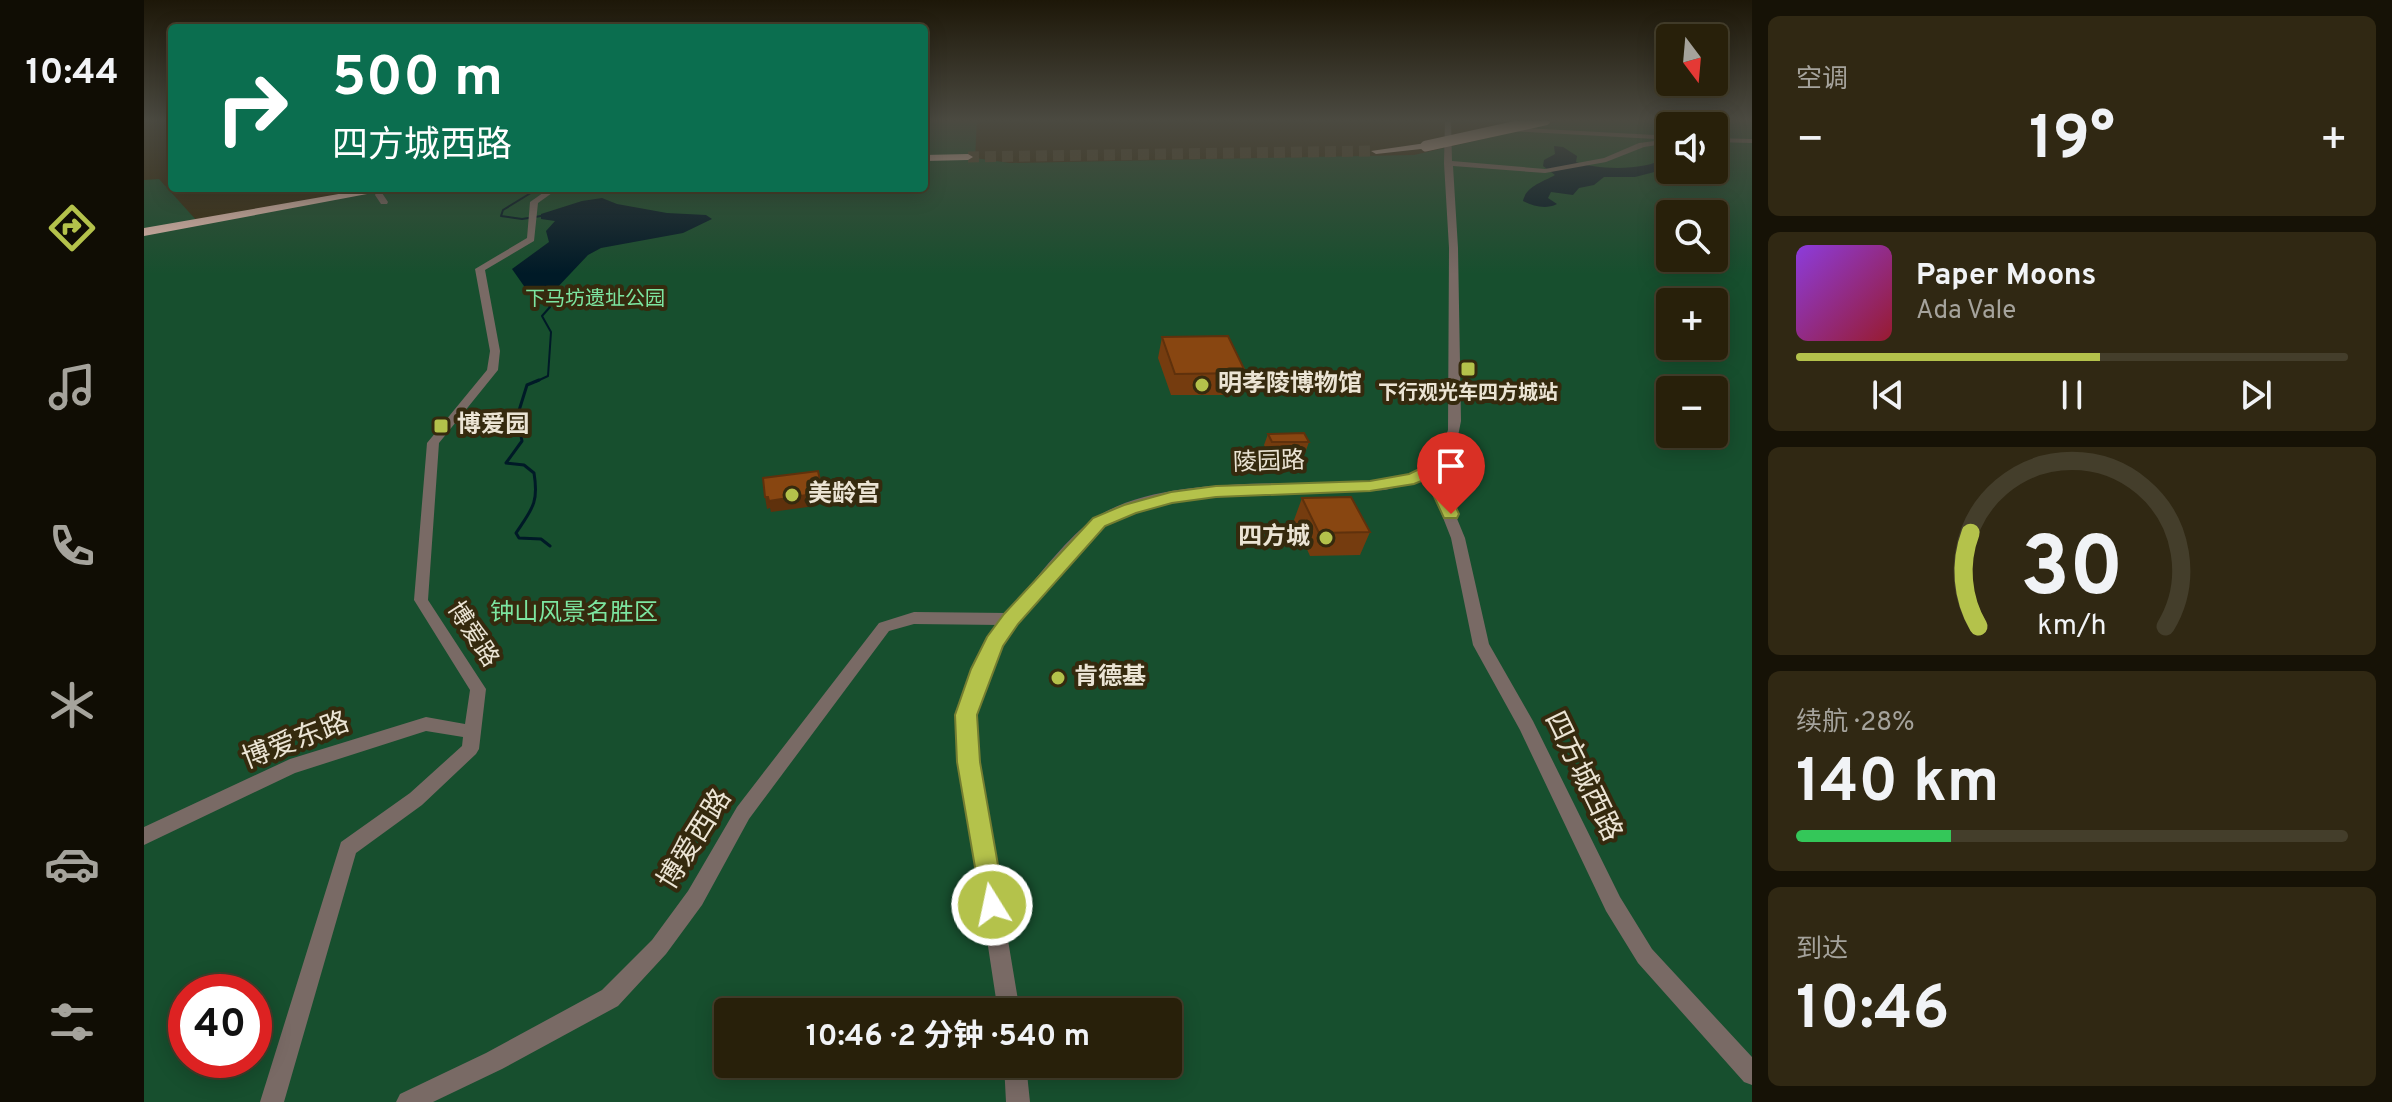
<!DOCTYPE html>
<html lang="zh">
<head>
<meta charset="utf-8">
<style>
  :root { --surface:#28200a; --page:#302813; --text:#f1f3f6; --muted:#a5a39c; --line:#443e2b; --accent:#b4c24b }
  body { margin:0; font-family:Overpass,"Noto Sans SC",sans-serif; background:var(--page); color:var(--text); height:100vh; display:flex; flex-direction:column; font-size:30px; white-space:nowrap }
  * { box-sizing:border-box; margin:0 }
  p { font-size:26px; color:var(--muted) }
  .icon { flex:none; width:44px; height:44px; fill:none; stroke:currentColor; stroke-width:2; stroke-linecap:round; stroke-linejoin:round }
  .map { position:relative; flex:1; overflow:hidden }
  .drawer { display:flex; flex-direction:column; gap:16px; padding:16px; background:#161206; width:640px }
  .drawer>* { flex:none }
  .guide { position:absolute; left:24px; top:24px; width:760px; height:168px; border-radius:8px; box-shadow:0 4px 20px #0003,0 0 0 2px var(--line); background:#0b6e4f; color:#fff; overflow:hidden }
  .needle { width:52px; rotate:164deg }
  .fabs { position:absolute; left:1512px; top:24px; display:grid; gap:16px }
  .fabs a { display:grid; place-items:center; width:72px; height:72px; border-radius:8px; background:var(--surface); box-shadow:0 4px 20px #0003,0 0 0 2px var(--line); font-size:40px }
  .speed { position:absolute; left:24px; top:974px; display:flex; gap:16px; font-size:40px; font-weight:700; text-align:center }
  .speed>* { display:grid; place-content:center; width:104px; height:104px; border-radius:50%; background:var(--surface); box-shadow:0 4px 20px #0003,0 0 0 2px var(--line); line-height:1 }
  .speed .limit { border:12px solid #d22; background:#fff; color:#111 }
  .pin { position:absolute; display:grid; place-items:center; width:68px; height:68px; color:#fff; margin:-82px -34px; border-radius:50% 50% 50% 0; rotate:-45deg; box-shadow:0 0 8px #0007 }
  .pin .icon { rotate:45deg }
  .me { position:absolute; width:88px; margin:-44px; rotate:350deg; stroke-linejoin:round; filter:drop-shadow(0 0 6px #0008) }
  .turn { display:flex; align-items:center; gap:28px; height:168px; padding:0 32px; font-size:36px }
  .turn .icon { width:104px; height:104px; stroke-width:2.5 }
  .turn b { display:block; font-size:56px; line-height:68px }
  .big { font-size:60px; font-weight:700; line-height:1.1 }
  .drawer .tile { flex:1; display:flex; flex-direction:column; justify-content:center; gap:12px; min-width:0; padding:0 28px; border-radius:12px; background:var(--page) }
  .drawer .dial { align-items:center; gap:0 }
  .dial svg { height:208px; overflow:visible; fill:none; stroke:var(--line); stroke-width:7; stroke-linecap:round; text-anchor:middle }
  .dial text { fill:var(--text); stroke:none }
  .song { display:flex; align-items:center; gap:24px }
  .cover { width:96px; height:96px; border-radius:12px; background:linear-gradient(135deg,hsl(270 70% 55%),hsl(350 70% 35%)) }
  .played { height:8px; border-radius:4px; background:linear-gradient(90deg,var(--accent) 55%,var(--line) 55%) }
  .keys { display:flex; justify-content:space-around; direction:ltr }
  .heat { display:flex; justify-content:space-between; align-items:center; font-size:44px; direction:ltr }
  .charge { height:12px; border-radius:6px; background:linear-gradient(90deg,#34c759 28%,var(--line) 0) }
  .trip { position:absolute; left:570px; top:998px; width:468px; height:80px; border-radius:8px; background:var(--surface); box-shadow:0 4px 20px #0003,0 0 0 2px var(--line); font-weight:700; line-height:80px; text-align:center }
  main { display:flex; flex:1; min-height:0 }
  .menu { display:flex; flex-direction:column; width:144px; justify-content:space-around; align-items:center; background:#100d04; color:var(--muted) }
  .menu .icon { width:56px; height:56px }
  .menu .on { color:var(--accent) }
  .menu b { font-size:36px; color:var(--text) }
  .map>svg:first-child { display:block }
  .green { fill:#174f2e; fill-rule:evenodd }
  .water { fill:#001a27 }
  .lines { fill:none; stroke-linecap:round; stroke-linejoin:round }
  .stream-far1 { stroke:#001a27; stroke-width:2 }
  .stream { stroke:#001a27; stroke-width:3 }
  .highway-tunnel { stroke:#50462c; stroke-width:11; stroke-dasharray:11 6; stroke-linecap:butt }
  .minor { fill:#796a65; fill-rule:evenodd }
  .highway { fill:#e5c0b4; fill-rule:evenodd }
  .highway-bridge { stroke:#e5c0b4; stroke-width:11 }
  .wall { fill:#753c0f }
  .shaded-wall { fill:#5f310c }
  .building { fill:#884611; stroke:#5f310c; stroke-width:2 }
  .route { fill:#b4c24b; stroke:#757e31; stroke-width:2 }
  .poi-dot { fill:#b4c24b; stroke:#352a0e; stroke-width:3 }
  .labels { text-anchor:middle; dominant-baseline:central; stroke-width:8; stroke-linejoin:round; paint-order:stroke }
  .far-park-label { font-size:20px; fill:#7ce5a0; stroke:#352a0e }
  .far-poi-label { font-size:20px; font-weight:bold; fill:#ebe4d4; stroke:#352a0e }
  .poi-label { font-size:24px; font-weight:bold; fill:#ebe4d4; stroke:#352a0e; text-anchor:start }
  .street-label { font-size:24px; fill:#ebe4d4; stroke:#352a0e }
  .park-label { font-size:24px; fill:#7ce5a0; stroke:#352a0e }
  .near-street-label { font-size:28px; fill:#ebe4d4; stroke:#352a0e }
</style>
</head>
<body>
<main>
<nav class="menu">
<b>10:44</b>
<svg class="icon on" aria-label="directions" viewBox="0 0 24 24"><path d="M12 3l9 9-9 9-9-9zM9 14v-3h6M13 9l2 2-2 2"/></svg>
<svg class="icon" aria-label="music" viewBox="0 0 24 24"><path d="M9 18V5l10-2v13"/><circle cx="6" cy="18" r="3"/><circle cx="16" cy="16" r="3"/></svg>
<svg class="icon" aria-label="phone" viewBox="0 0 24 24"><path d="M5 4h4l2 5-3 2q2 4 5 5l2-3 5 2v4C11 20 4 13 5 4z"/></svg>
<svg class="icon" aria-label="climate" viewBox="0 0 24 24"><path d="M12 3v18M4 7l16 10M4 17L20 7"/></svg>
<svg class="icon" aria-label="car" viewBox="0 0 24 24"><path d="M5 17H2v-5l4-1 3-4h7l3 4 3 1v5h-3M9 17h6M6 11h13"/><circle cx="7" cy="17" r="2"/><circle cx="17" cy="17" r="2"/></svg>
<svg class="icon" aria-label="filters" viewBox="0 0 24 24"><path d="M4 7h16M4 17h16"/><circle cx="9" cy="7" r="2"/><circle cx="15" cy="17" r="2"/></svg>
</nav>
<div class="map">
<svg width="1608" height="1102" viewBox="0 0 1608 1102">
  <rect width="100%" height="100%" fill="#352a0e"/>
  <!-- green -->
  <path class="green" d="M780 120H833L831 158 866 163 1270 155 1421 120H1608V1102H0V180L15 179 54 222 259 188H780ZM1526 126H1570V170H1526ZM1526 214H1570V258H1526ZM1526 302H1570V346H1526ZM1526 390H1570V434H1526ZM42 992H110V1060H42ZM584 1012H1024V1064H584Z"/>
  <!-- water -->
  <path class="water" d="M1410 146 1419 147 1433 156 1432 162C1452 170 1503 171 1520 158L1521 149 1526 148V168L1491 177H1460L1450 185 1435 188 1429 195 1407 192 1404 198 1413 204C1401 210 1390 206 1379 201 1382 186 1399 182 1411 175L1399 166 1400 160 1411 154Z
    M458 198 473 204 523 213 562 215 568 219 539 233 457 248 444 255 410 291 387 296 368 269 405 242 402 231 411 221 397 219V214L438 201Z"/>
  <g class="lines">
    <!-- stream-far1 -->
    <path class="stream-far1" d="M395 188 359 210 357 216 378 219 397 216
      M391 382 404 376 407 332 398 316 406 307 397 295 398 291"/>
    <!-- stream -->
    <path class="stream" d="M395 380 383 385 373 417 378 441 362 463 380 465 390 473C395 503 388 509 372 533L375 538 397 539 406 546"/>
    <!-- highway-tunnel -->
    <path class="highway-tunnel" d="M824 157 1232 151"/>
    <!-- minor -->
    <path class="minor" d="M1301 120H1307L1308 161 1401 169 1460 158 1495 143 1526 139V143L1500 147 1462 162 1401 173 1309 166 1314 248 1317 421 1312 446 1293 470 1321 538 1345 644 1389 721 1476 897 1508 949 1608 1057V1085L1600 1082 1494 963 1462 911 1376 730 1329 645 1307 538 1283 477 1266 484 1241 490C1163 496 1025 480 961 525 934 543 916 572 896 596 858 641 836 677 830 736L876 1012H854L812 736C817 694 832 659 856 625L770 624 745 631 605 819 558 905 522 954 474 1006 358 1069 289 1102H252L256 1094 342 1053 458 990 508 940 544 891 593 807 735 623 770 612 864 613C887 585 922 538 951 518 1020 472 1159 487 1241 481L1266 475 1284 465 1296 451 1304 430 1305 248 1300 163Z
      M1362 127 1511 135 1515 137 1511 139 1365 131Z
      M1570 138 1608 139V143L1570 142Z
      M406 188H415L394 203 390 241 341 270 356 351 354 370 295 443 284 600 342 689 335 749 332 754 278 805 212 853 140 1102H116L197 842 266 793 318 746 319 737 282 731 151 773 0 845V827L146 759 282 717 321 724 326 690 270 600 283 443 343 370 346 351 331 269 383 238 386 202Z
      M232 193H238L244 202 243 204H237L231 195Z
      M860 1064H882L886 1102H862Z"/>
    <!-- highway -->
    <path class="highway" d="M1282 143 1287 146 1286 148 1232 154 1227 151Z
      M780 155 824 154 829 157 824 160 780 161Z
      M229 188H255L0 236V228Z"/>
    <!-- highway-bridge -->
    <path class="highway-bridge" d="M1282 146 1401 120"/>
  </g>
  <!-- wall -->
  <path class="wall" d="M1018 337 1102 373 1096 395H1027L1014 358Z
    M1124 434 1165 442 1161 453H1124L1120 445Z
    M1158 498 1226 532 1216 555 1166 556 1150 520Z"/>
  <!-- shaded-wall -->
  <path class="shaded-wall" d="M678 490 679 501 670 502 671 506 627 512 626 508 623 509 621 497Z"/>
  <!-- building -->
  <path class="building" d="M1084 336 1102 373 1031 374 1018 337Z
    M1160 433 1165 442H1128L1124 434Z
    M674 471 678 490 669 491V494L625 501 624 497H621L619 478Z
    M1207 497 1226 532 1175 533 1158 498Z"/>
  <!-- sky -->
  <linearGradient id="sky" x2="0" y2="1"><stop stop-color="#1d1708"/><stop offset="0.44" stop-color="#4b4a41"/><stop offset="1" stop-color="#4b4a41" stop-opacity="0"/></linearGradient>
  <rect width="1608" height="274" fill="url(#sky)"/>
  <!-- route -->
  <path class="route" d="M1286 464 1294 469 1315 514 1313 518H1300L1282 479 1270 484 1226 491 1072 497 1028 503 992 513 961 526 874 624 859 646 833 715 836 762 861 905 857 914 848 918 839 914 813 762 811 715 827 669 843 637 860 614 949 518 980 505 1027 492 1072 486 1226 481 1265 474Z"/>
  <!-- markers -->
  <g class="poi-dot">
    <rect x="1316" y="361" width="16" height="16" rx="4"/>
    <circle cx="1058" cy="385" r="8"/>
    <rect x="289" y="418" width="16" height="16" rx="4"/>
    <circle cx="648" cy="495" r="8"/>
    <circle cx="1182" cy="538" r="8"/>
    <circle cx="914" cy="678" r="8"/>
  </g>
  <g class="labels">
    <!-- far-park labels -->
    <g class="far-park-label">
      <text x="451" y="300">下马坊遗址公园</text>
    </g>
    <!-- far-poi labels -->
    <g class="far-poi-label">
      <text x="1324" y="394">下行观光车四方城站</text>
    </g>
    <!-- poi labels -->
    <g class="poi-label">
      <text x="1074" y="385">明孝陵博物馆</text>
      <text x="313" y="426">博爱园</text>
      <text x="664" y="495">美龄宫</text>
      <text x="1166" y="538" text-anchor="end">四方城</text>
      <text x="930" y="678">肯德基</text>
    </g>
    <!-- street labels -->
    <g class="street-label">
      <text transform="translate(1125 463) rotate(-2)">陵园路</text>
      <text transform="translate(328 635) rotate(57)">博爱路</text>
    </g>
    <!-- park labels -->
    <g class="park-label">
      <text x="430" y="614">钟山风景名胜区</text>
    </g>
    <!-- near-street labels -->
    <g class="near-street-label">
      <text transform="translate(152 742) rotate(-21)">博爱东路</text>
      <text transform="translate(1438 777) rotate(64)">四方城西路</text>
      <text transform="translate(552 840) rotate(-58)">博爱西路</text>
    </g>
  </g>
</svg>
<div class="fabs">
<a><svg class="needle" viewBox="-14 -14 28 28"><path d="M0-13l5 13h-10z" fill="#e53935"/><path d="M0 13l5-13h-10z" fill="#a5a39c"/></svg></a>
<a><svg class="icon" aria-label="sound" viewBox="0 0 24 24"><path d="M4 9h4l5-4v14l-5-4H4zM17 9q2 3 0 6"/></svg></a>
<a><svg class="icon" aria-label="search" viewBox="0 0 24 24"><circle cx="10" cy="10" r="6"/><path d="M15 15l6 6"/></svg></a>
<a>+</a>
<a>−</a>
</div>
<div class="speed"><div class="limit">40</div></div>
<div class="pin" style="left:1307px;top:514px;background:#d93025"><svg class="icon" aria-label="arrive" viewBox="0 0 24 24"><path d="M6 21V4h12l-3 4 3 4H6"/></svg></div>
<svg class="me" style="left:848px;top:905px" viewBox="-20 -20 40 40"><circle r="17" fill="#b4c24b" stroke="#fff" stroke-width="3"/><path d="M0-11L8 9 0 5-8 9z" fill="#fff"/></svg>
<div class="trip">10:46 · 2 分钟 · 540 m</div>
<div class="guide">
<div class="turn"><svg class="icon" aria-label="right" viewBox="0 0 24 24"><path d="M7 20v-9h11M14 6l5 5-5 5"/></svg><div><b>500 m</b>四方城西路</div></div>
</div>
</div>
<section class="drawer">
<div class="tile"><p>空调</p>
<div class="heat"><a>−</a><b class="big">19°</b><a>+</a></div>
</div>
<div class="tile">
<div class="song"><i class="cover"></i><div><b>Paper Moons</b><p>Ada Vale</p></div></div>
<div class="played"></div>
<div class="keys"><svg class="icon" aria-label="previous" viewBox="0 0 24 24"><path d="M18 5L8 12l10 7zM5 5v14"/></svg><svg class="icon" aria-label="pause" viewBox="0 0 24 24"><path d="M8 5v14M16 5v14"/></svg><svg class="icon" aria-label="next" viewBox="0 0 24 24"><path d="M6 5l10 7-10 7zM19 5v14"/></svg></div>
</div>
<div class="tile dial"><svg viewBox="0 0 100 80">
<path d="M14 69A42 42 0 1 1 86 69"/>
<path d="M14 69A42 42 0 0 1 11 33" stroke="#b4c24b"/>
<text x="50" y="56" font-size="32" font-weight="700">30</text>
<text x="50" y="72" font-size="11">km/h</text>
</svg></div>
<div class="tile"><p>续航 · 28%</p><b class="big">140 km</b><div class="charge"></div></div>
<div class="tile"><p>到达</p><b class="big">10:46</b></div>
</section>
</main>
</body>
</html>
